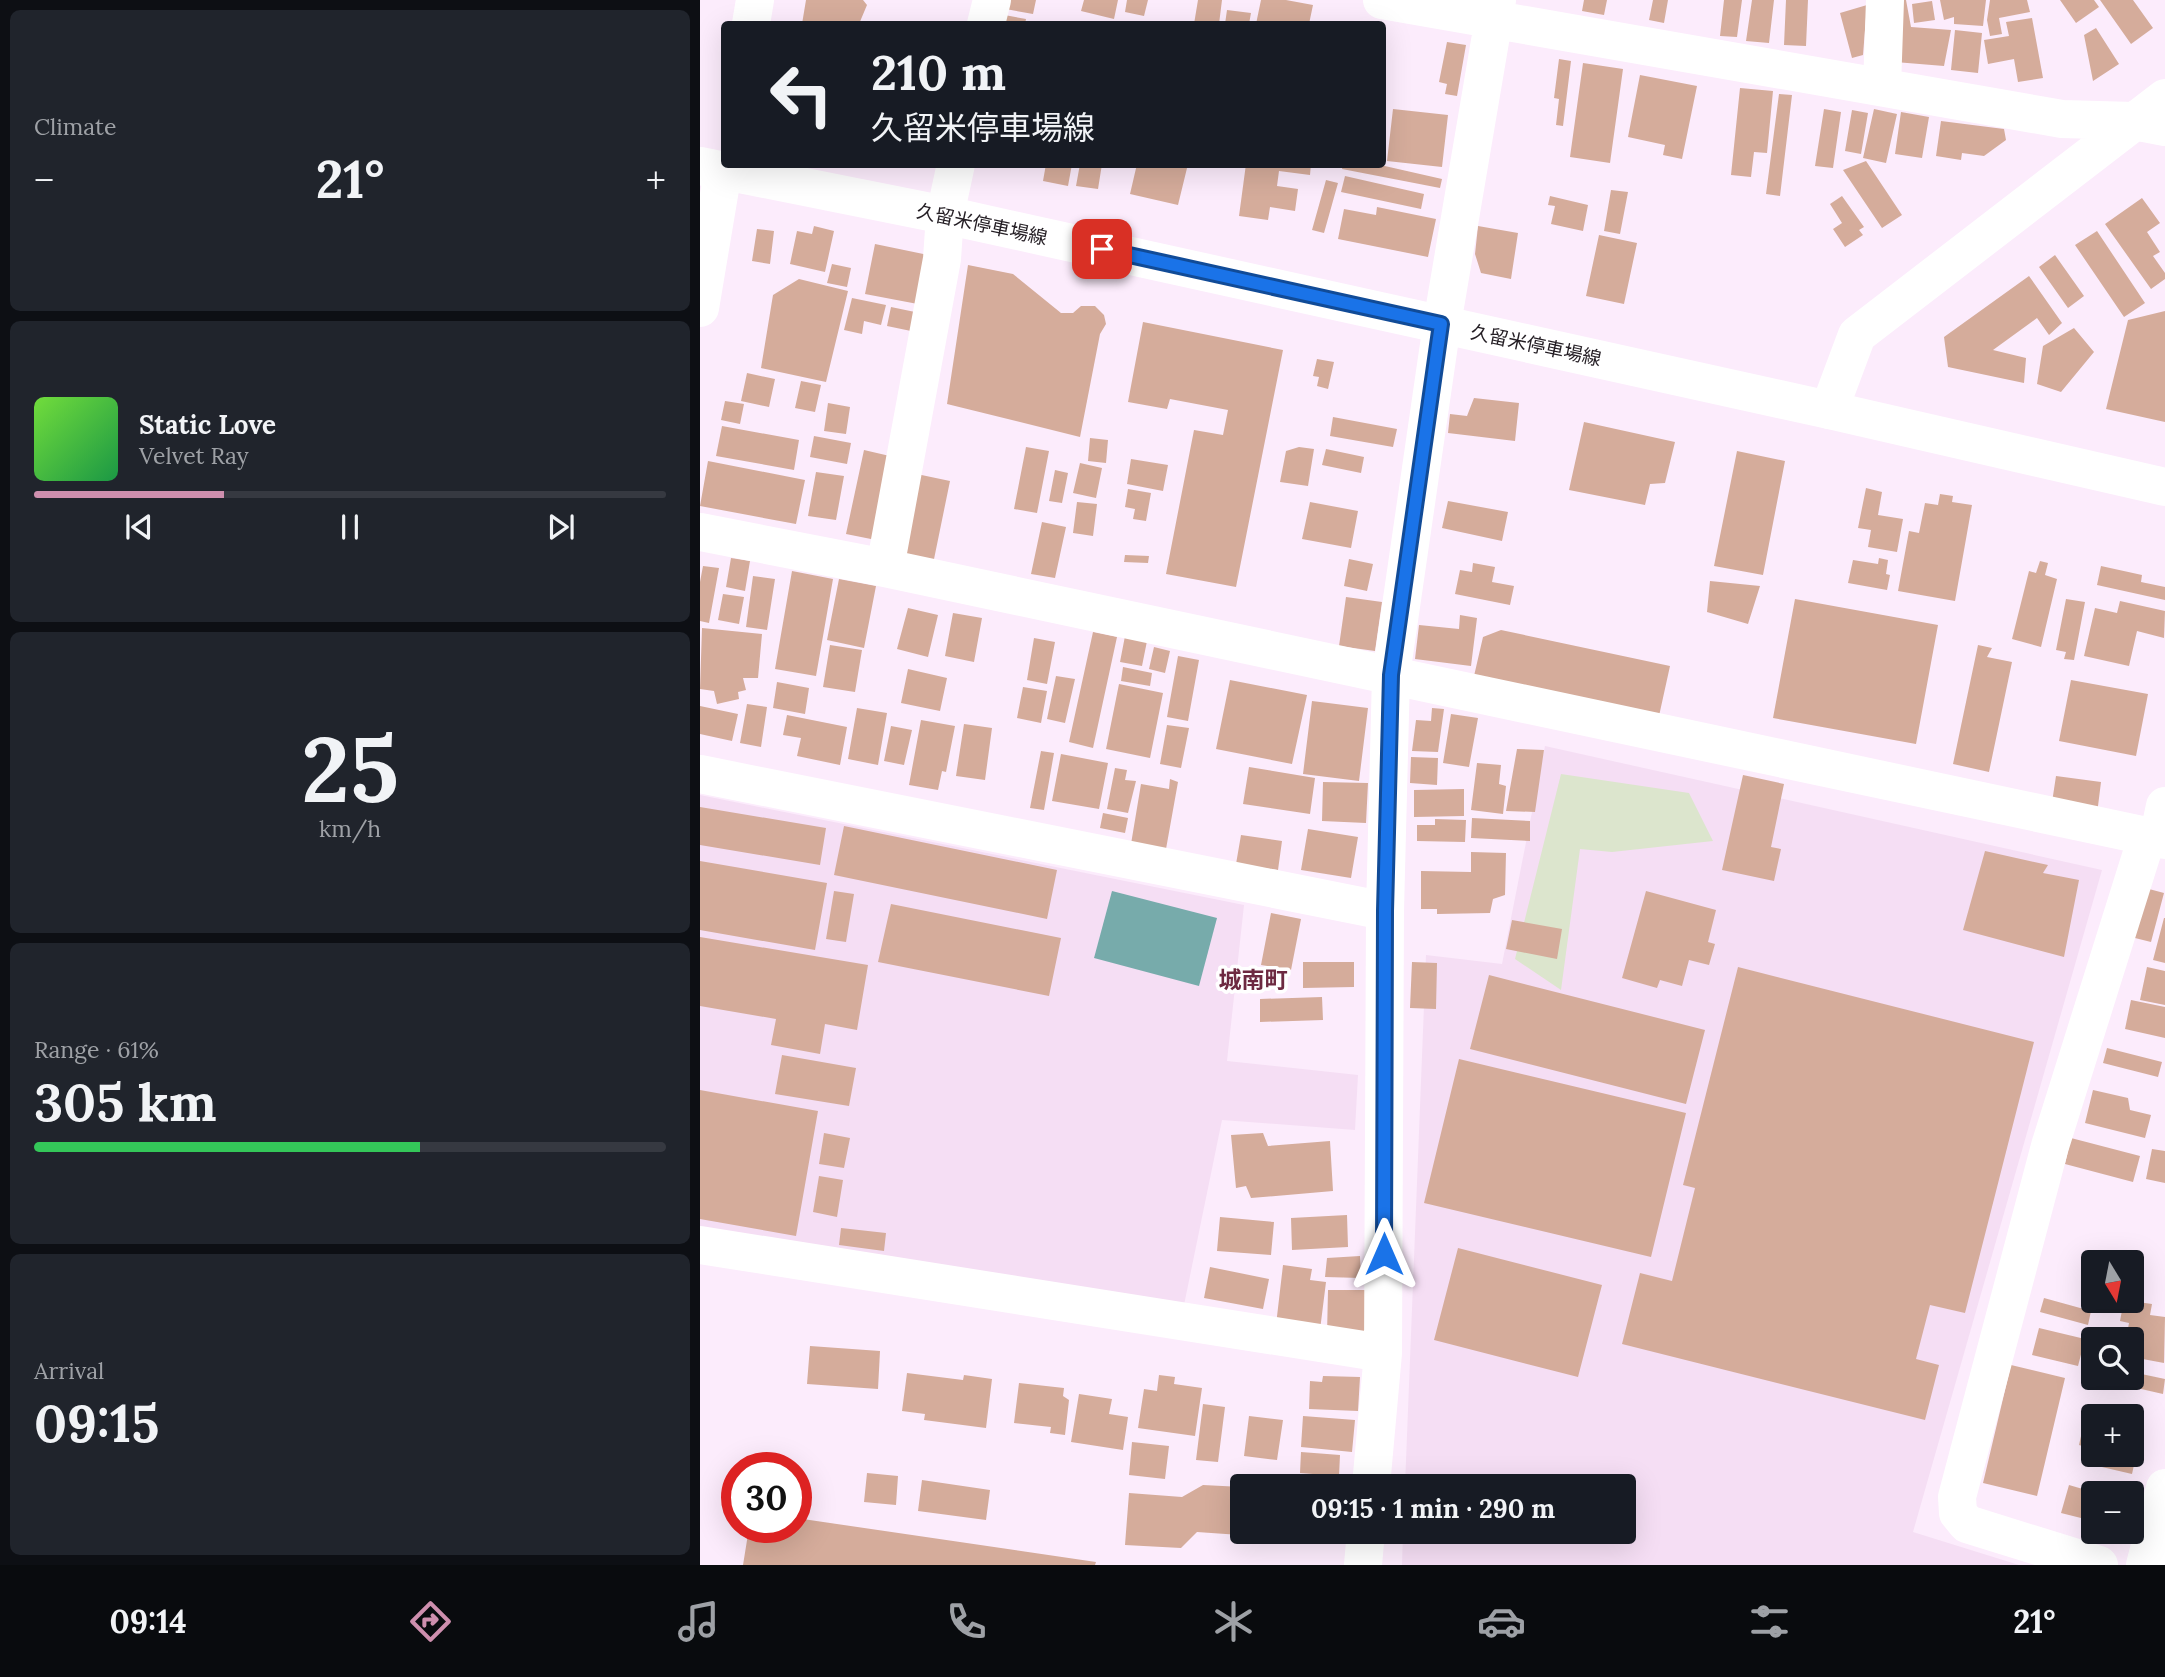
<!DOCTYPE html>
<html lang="en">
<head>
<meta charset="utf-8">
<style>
  :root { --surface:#171b24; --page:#20242c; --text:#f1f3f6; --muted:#9ea1a6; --line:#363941; --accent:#ce8fae }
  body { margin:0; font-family:Lora,"Noto Sans JP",serif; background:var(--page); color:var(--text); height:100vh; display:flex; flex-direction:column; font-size:26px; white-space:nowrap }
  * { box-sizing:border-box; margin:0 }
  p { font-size:23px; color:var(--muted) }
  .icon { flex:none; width:38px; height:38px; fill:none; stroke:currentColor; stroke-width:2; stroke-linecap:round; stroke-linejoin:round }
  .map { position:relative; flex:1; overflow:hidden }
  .drawer { display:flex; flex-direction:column; gap:10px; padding:10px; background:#0d0f14; width:700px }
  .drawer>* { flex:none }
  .hud { position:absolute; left:21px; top:21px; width:665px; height:147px; border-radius:7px; box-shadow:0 7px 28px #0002; background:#171b24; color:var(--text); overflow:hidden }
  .needle { width:46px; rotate:170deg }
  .controls { position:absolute; left:1381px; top:1250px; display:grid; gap:14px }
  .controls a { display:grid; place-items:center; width:63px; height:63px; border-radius:7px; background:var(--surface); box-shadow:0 7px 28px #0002; font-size:35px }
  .speed { position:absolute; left:21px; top:1452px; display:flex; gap:14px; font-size:35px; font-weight:700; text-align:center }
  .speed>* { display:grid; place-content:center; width:91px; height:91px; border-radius:50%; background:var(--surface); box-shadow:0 7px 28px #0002; line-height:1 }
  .speed .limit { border:10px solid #d22; background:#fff; color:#111 }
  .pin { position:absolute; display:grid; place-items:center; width:60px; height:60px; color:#fff; margin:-30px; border-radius:14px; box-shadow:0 4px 10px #0006 }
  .me { position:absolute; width:77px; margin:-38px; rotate:0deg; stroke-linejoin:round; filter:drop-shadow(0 0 5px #0008) }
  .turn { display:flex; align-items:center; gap:24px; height:147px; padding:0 35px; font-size:32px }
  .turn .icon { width:91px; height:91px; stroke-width:2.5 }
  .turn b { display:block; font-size:49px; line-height:60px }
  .big { font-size:52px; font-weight:800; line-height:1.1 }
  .drawer .widget { flex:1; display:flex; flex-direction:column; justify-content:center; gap:10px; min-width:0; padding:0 24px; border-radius:10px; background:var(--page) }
  .drawer .dial { align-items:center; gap:0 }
  .dial b { font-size:91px; line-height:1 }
  .song { display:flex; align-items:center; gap:21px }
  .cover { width:84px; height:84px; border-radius:10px; background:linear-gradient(135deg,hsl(100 70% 55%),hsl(140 70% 35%)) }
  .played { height:7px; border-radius:4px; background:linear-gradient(90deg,var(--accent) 30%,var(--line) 30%) }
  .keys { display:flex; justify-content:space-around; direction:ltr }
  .heat { display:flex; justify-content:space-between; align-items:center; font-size:38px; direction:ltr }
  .charge { height:10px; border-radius:5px; background:linear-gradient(90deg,#34c759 61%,var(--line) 0) }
  .trip { position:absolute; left:530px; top:1474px; width:406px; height:70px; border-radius:7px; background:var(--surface); box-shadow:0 7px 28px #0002; font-weight:800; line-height:70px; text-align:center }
  .tabs { display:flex; height:112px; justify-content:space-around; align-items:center; background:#090b0e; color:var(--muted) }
  .tabs .icon { width:49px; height:49px }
  .tabs .selected { color:var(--accent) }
  .tabs b { font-size:32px; color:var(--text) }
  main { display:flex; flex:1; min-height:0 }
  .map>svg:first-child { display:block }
  .built { fill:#f5def4 }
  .green { fill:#dce5cd }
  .water { fill:#77abab }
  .building { fill:#d5ac9b }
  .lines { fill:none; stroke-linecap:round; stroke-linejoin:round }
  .minor { stroke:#fff; stroke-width:38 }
  .major { stroke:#fff; stroke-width:38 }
  .route-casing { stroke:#114b97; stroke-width:18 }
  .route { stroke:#1a73e8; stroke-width:12 }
  .labels { text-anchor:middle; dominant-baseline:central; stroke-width:7; stroke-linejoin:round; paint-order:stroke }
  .street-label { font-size:19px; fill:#231d23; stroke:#fff }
  .quarter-label { font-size:23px; font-weight:bold; fill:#6d2941; stroke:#fff }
</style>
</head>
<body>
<main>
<section class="drawer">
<div class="widget"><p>Climate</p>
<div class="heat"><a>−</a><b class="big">21°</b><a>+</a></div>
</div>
<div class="widget">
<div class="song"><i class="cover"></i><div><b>Static Love</b><p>Velvet Ray</p></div></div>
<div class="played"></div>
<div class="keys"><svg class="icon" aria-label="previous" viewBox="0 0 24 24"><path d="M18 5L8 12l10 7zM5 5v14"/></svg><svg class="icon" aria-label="pause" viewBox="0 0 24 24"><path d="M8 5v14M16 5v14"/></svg><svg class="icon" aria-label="next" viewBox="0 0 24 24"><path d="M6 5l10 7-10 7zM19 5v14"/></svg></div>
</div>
<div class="widget dial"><b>25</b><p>km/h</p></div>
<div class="widget"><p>Range · 61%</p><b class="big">305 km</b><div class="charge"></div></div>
<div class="widget"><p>Arrival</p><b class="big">09:15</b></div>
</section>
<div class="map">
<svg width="1465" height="1565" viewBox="0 0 1465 1565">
  <rect width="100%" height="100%" fill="#fcecfc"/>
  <!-- built -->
  <path class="built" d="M845 746 1402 870 1213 1532 1319 1565H702L703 1531H924V1486H705L726 955 802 964Z
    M0 795 544 905 527 1061 658 1075 655 1130 522 1120 484 1305 0 1229Z"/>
  <!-- green -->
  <path class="green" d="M861 774 989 793 1013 841 912 852 880 849 861 990 815 959Z"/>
  <!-- water -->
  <path class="water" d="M412 891 517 918 499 986 394 958Z"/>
  <!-- building -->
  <path class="building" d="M106 0H163L167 5 159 24H102Z
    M302 0H336L333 14 300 8Z
    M384 0H418L414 19 381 11Z
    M427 0H448L444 16 425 12Z
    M498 0H522L519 24H494Z
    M561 0H586L613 5 609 24H556Z
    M884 0H907L904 15 882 11Z
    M953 0H968L964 23 949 20Z
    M1024 0H1042L1037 37 1020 36Z
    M1052 0H1074L1069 43 1046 41Z
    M1086 0H1108L1106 46 1084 45Z
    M1199 0H1206L1211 27 1251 30 1244 66 1195 62Z
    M1240 0H1286L1283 26 1254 24V17L1244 20Z
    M1290 0H1327L1330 12 1299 18 1302 34 1290 36 1287 20Z
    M1360 0H1394L1399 7 1376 23Z
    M1400 0H1433L1453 28 1431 44Z
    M1232 1 1235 20 1214 23 1212 4Z
    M1167 5 1163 55 1152 58 1140 13Z
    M527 10 551 13 549 24H525Z
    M299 14 326 19 325 24H297Z
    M1332 18 1343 78 1318 82 1314 59 1288 64 1284 40 1309 36 1306 22Z
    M1396 28 1419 64 1393 81 1384 35Z
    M1255 30 1282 33 1278 73 1251 70Z
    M747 42 766 45 757 96 745 94 747 84 739 82Z
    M859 59 871 61 863 126 856 125 859 99 854 98Z
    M883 63 923 69 910 163 870 157Z
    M940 75 997 86 982 159 963 155 965 145 928 137Z
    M1040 88 1073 91 1067 153 1054 152 1051 177 1031 175Z
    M1079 94 1092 95 1080 196 1066 194Z
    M693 109 748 115 742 167 687 161Z
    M1124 109 1141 112 1133 168 1115 166Z
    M1174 109 1197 114 1186 163 1163 158Z
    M1152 110 1168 113 1161 154 1145 151Z
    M1201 112 1229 117 1222 158 1195 154Z
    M1241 121 1304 129 1306 140 1284 156 1262 153 1261 160 1236 156Z
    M1166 161 1202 215 1182 228 1143 170Z
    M346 164H372L368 186 343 181Z
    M380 164H402L398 189 376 186Z
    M437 164H488L478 205 430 194Z
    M546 164H611L610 175 579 171 577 186 598 189 595 211 570 207 568 220 539 216Z
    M643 164H676L742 179 740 188 642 169Z
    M645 176 724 194 721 209 641 192Z
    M626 180 638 183 624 233 612 230Z
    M911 190 928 192 920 234 904 231Z
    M850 196 888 205 883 231 851 224 855 206 848 205Z
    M1142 196 1164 227 1159 230 1163 235 1145 247 1133 229 1142 223 1130 204Z
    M1442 198 1460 223 1447 232 1460 252 1453 256 1465 273V279L1451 289 1405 224Z
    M677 207 736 219 728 257 638 239 644 209 676 215Z
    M114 226 134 231 125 272 90 264 97 231 112 234Z
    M778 226 818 233 811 279 781 273 775 254Z
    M57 229 74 231 70 264 52 261Z
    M1397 231 1445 303 1424 317 1375 245Z
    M899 235 937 243 924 304 886 296Z
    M175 244 233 256 223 305 165 294Z
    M1355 255 1384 296 1368 308 1339 267Z
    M132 264 151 268 147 287 127 283Z
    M268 265 313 274 361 313H373L381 306H395L404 315 406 324 400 334 380 437 247 404Z
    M1329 276 1362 323 1349 335 1337 318 1293 350 1326 358 1324 383 1248 367 1244 337Z
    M99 279 148 291 126 382 61 368 73 295Z
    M152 298 186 305 181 325 164 321 162 334 144 330Z
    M191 307 215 312 211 331 187 326Z
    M1465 311V422L1406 409 1428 320Z
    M443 322 583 350 536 587 466 574 494 430 523 435 528 410 470 399 467 409 428 402Z
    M1374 328 1394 352 1361 392 1337 384 1343 346Z
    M617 359 634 362 628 389 617 386 619 377 613 376Z
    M47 373 75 379 69 407 41 401Z
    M101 381 121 385 115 412 95 408Z
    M774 398 819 403 815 441 748 433 750 414 767 416Z
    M25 401 44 404 40 424 21 420Z
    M128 403 150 407 146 434 124 431Z
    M633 417 697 429 693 447 630 436Z
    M884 422 975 442 965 483 950 484 945 505 869 490Z
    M22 426 99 440 94 470 16 456Z
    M114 436 151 443 147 464 110 457Z
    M390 438 408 440 406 463 388 461Z
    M326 447 349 451 337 513 314 509Z
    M599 447 614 449 608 486 580 482 586 451Z
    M626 449 664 457 661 473 622 465Z
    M164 450 194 457 176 540 146 534Z
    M1037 451 1085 461 1063 575 1014 566Z
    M431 459 468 465 463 491 427 484Z
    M8 461 105 480 96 524 0 506Z
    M380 463 402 468 396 498 373 493Z
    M355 470 368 473 362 503 349 501Z
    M116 472 144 476 136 520 108 516Z
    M212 473 250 481 233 564 195 556Z
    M1166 488 1182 492 1178 515 1203 519 1197 552 1168 547 1171 530 1158 528Z
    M428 489 451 493 446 521 433 519 435 509 425 507Z
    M1240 494 1253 496 1252 502 1272 505 1255 601 1198 591 1209 531 1219 533 1225 503 1238 505Z
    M748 501 808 512 802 541 742 528Z
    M377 502 397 504 393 536 373 533Z
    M610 502 658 511 651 548 602 539Z
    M342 522 366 527 355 578 331 574Z
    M425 555 449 556 448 563 424 562Z
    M31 558 50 561 45 591 26 587Z
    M1179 558 1188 560 1186 574 1190 575 1187 590 1148 583 1153 560 1178 564Z
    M649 559 673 564 667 591 644 586Z
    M1340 561 1348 563 1345 575 1357 579 1341 647 1312 639 1329 571 1336 573Z
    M773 563 795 567 792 582 814 586 810 605 755 594 760 570 772 572Z
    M3 566 19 568 9 623 0 621V582Z
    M1401 566 1442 575 1441 582 1465 587V600L1397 585Z
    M92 571 133 579 116 676 75 669Z
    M53 576 75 579 67 630 46 627Z
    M139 579 176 586 164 648 127 640Z
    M1010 581 1060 586 1048 624 1007 612Z
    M23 594 44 597 39 624 18 620Z
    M646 597 682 602 675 651 639 646Z
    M1095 599 1238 625 1216 744 1073 718Z
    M1366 599 1385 602 1374 660 1364 659 1366 652 1356 650Z
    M1420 601 1465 611 1464 638 1437 631 1429 666 1384 656 1395 608 1417 613Z
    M208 608 238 615 228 657 197 649Z
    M253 613 282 618 274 662 245 656Z
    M760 615 777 618 771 666 715 659 719 625 759 629Z
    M2 628 62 634 58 678H43L46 690 38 692 39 699 17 704 14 691 0 689Z
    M801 630 970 666 959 716 774 676 783 637Z
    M393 632 417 637 393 748 369 742Z
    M425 636 447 641 442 666 420 662Z
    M334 638 355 642 347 684 327 680Z
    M130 645 162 650 155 692 123 687Z
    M1278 645 1292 648 1287 657 1312 662 1289 772 1253 764Z
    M454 647 470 651 465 673 449 669Z
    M478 656 499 660 488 721 467 717Z
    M423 667 452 673 450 686 421 681Z
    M208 669 247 678 240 711 201 703Z
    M356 676 375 679 365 723 347 719Z
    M530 680 607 695 592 764 516 749Z
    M1371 680 1448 694 1436 756 1359 741Z
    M77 682 109 688 105 714 73 708Z
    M419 684 463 693 450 758 406 749Z
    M323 687 347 691 341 723 317 718Z
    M612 701 668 708 659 781 603 774Z
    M47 704 67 707 61 747 40 743Z
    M0 706 38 714 32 741 0 734Z
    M157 708 187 713 178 765 148 759Z
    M732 708 744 709 738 752 712 751 716 720 731 721Z
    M751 714 778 718 769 767 743 763Z
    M87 715 147 727 140 765 97 756 101 738 83 735Z
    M221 720 255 726 246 772 242 771 238 790 209 785Z
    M264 724 292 728 285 780 256 776Z
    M467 725 489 728 481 768 460 764Z
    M191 726 212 730 204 765 184 761Z
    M817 749 844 750 835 812 806 811Z
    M341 751 354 753 344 810 330 808Z
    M361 754 408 763 399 809 352 801Z
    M711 757 738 758 737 785 710 783Z
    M777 763 801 765 799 784 806 786 803 814 771 810Z
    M549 767 615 778 610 814 543 804Z
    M415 768 427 770 425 780 436 781 428 813 407 809Z
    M1043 775 1084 784 1071 847 1081 849 1074 881 1022 870Z
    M1356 776 1401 782 1397 814 1351 809Z
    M470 779 478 782 466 849 431 844 441 784 469 789Z
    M623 782 668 783 666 823 622 821Z
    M764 789V816L714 817V790Z
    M0 807 126 828 120 865 0 845Z
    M403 813 428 818 425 833 400 828Z
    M772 818 830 821V841L771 838Z
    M735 819 766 820 765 842 717 841V825H735Z
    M144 826 357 870 347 919 134 875Z
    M608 829 658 837 651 878 601 870Z
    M541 835 582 841 578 870 536 864Z
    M1285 851 1348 865 1343 873 1379 880 1364 957 1263 930Z
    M771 852 806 853 805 895 793 899 790 913 737 914V909H721V871L771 872Z
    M0 861 127 883 115 950 0 930Z
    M1449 889 1464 893 1451 942 1431 937Z
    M134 891 154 894 146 942 126 939Z
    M946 891 1016 910 1008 942 1015 944 1009 965 989 960 982 986 960 980 957 988 922 978Z
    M191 904 361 938 349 996 178 962Z
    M571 913 601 919 591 970 561 965Z
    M1464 918H1465V963L1453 960Z
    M812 920 862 929 857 959 806 949Z
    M0 937 168 965 157 1030 125 1024 120 1054 71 1045 76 1019 0 1006Z
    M603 962H654V987L603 988Z
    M712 962 737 963 736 1009 710 1008Z
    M1038 967 1334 1042 1265 1313 1230 1305 1216 1359 1239 1365 1225 1420 922 1344 940 1273 972 1281 995 1188 983 1185Z
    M1447 967 1465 971V1005L1440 1000Z
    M789 975 1005 1030 986 1104 770 1049Z
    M622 997 623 1020 560 1022V999Z
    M1431 1000 1465 1007V1038L1425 1029Z
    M1407 1048 1462 1062 1458 1077 1403 1063Z
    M82 1055 156 1068 149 1106 75 1094Z
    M759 1059 986 1113 951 1257 724 1203Z
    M0 1090 118 1111 96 1236 0 1219Z
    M1393 1090 1428 1098 1430 1110 1451 1115 1445 1138 1385 1123Z
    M124 1133 150 1138 144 1168 119 1164Z
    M563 1133 568 1146 630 1141 633 1191 551 1198 546 1186 536 1188 531 1135Z
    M1371 1138 1440 1156 1433 1182 1365 1164Z
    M1452 1149 1465 1151V1183L1446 1179Z
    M119 1176 143 1180 137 1217 113 1212Z
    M647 1215 648 1247 592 1250 591 1218Z
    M520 1217 574 1222 571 1255 517 1251Z
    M141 1228 186 1233 184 1251 139 1245Z
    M758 1248 902 1285 878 1377 734 1340Z
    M660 1256 661 1278 625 1277 627 1258Z
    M583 1265 612 1269 610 1280 626 1282 620 1330 576 1325Z
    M510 1267 569 1279 563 1309 504 1298Z
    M628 1290H667L666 1336 627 1335Z
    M1344 1298 1391 1311 1388 1325 1340 1312Z
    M1424 1300 1452 1304 1450 1315 1465 1317 1464 1363 1432 1357V1339H1426L1429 1323 1420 1321Z
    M1339 1328 1385 1339 1378 1366 1332 1355Z
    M110 1346 180 1351 178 1389 107 1384Z
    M1311 1365 1365 1378 1337 1496 1283 1483Z
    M1432 1372 1465 1379 1463 1394 1428 1386Z
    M207 1373 263 1380 264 1375 292 1379 286 1428 224 1420 225 1414 202 1411Z
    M459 1375 475 1377 474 1384 502 1388 495 1436 438 1428 444 1389 457 1391Z
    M623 1376 660 1377 658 1411 609 1409 610 1381 622 1382Z
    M319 1383 364 1388 363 1396 369 1400 365 1435 350 1433 351 1427 314 1423Z
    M379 1394 412 1399 409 1414 428 1417 423 1450 371 1442Z
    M503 1404 525 1407 518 1462 496 1460Z
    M1388 1405 1431 1415V1416H1393V1449L1379 1445Z
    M549 1416 583 1420 577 1460 544 1456Z
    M603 1416 655 1420 652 1452 601 1447Z
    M1432 1427 1442 1429 1432 1474 1389 1464 1391 1454H1432Z
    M432 1442 469 1446 465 1479 429 1475Z
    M601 1452 640 1455 639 1476 600 1473Z
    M167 1473 198 1476 196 1505 164 1502Z
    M222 1480 290 1490 286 1520 218 1511Z
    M503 1485 542 1487V1531H613L612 1540 497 1532 481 1548 425 1545 429 1493 482 1497Z
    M1369 1485 1393 1492V1521L1361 1513Z
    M1422 1488 1442 1492 1436 1519 1432 1518V1493H1420Z
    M96 1518 396 1562 395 1565H43L49 1528H96Z"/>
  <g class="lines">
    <!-- minor -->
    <path class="minor" d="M682 0 1362 119 1434 121 1465 127
      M51 24 55 0
      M286 24 292 0
      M1182 87 1185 0
      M1129 410 1157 335 1465 98
      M0 532 185 568 1465 840
      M185 568 242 259 245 215 256 164
      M0 774 685 911
      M1458 839 1465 806
      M0 1245 683 1353
      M671 1486 683 1353 685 911 691 675 742 324 797 0
      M663 1565 666 1531
      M1399 1565 1267 1524 1258 1513 1257 1497 1350 1146 1447 837
      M1445 1565 1465 1488"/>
    <!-- major -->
    <path class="major" d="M0 166 245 215 1129 410 1465 487
      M0 308 23 171"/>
  </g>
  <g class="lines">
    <!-- route casing -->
    <g class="route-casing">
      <path id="route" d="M402 249 741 324 691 675 685 911 684 1254"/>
    </g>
    <!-- route -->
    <use href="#route" class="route"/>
  </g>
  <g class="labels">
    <!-- street labels -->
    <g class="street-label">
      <text transform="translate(282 224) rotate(12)">久留米停車場線</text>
      <text transform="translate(836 345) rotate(12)">久留米停車場線</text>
    </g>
    <!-- quarter labels -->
    <g class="quarter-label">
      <text x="553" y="979">城南町</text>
    </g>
  </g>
</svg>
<div class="controls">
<a><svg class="needle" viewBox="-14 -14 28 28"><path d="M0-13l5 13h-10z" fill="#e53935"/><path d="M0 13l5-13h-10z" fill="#9ea1a6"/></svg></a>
<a><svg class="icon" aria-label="search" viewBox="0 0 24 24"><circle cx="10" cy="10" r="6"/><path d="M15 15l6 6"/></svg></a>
<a>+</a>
<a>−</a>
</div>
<div class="speed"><div class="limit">30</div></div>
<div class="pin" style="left:402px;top:249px;background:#d93025"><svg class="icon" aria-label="arrive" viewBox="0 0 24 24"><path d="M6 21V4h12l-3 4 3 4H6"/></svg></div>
<svg class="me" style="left:684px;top:1254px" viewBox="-20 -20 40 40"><path d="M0-17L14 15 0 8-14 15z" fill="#1a73e8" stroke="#fff" stroke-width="4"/></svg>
<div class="trip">09:15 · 1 min · 290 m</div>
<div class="hud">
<div class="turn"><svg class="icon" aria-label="left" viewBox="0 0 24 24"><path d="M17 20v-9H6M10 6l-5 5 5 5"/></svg><div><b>210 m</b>久留米停車場線</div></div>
</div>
</div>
</main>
<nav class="tabs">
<b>09:14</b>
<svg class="icon selected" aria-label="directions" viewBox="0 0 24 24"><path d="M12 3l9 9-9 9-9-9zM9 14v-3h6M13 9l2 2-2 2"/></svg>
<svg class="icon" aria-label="music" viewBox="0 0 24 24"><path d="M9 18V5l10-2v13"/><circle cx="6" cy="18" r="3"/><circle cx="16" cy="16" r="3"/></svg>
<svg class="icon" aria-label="phone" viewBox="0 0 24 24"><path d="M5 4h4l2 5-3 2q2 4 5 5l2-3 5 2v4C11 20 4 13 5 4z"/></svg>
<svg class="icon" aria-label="climate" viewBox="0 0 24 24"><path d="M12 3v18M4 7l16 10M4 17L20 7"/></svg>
<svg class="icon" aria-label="car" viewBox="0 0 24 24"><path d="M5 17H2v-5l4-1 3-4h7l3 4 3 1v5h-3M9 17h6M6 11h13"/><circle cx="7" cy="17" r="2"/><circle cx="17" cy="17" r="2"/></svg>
<svg class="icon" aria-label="filters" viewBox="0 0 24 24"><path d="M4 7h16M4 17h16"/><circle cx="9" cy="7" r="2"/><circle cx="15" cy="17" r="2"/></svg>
<b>21°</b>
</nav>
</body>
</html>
